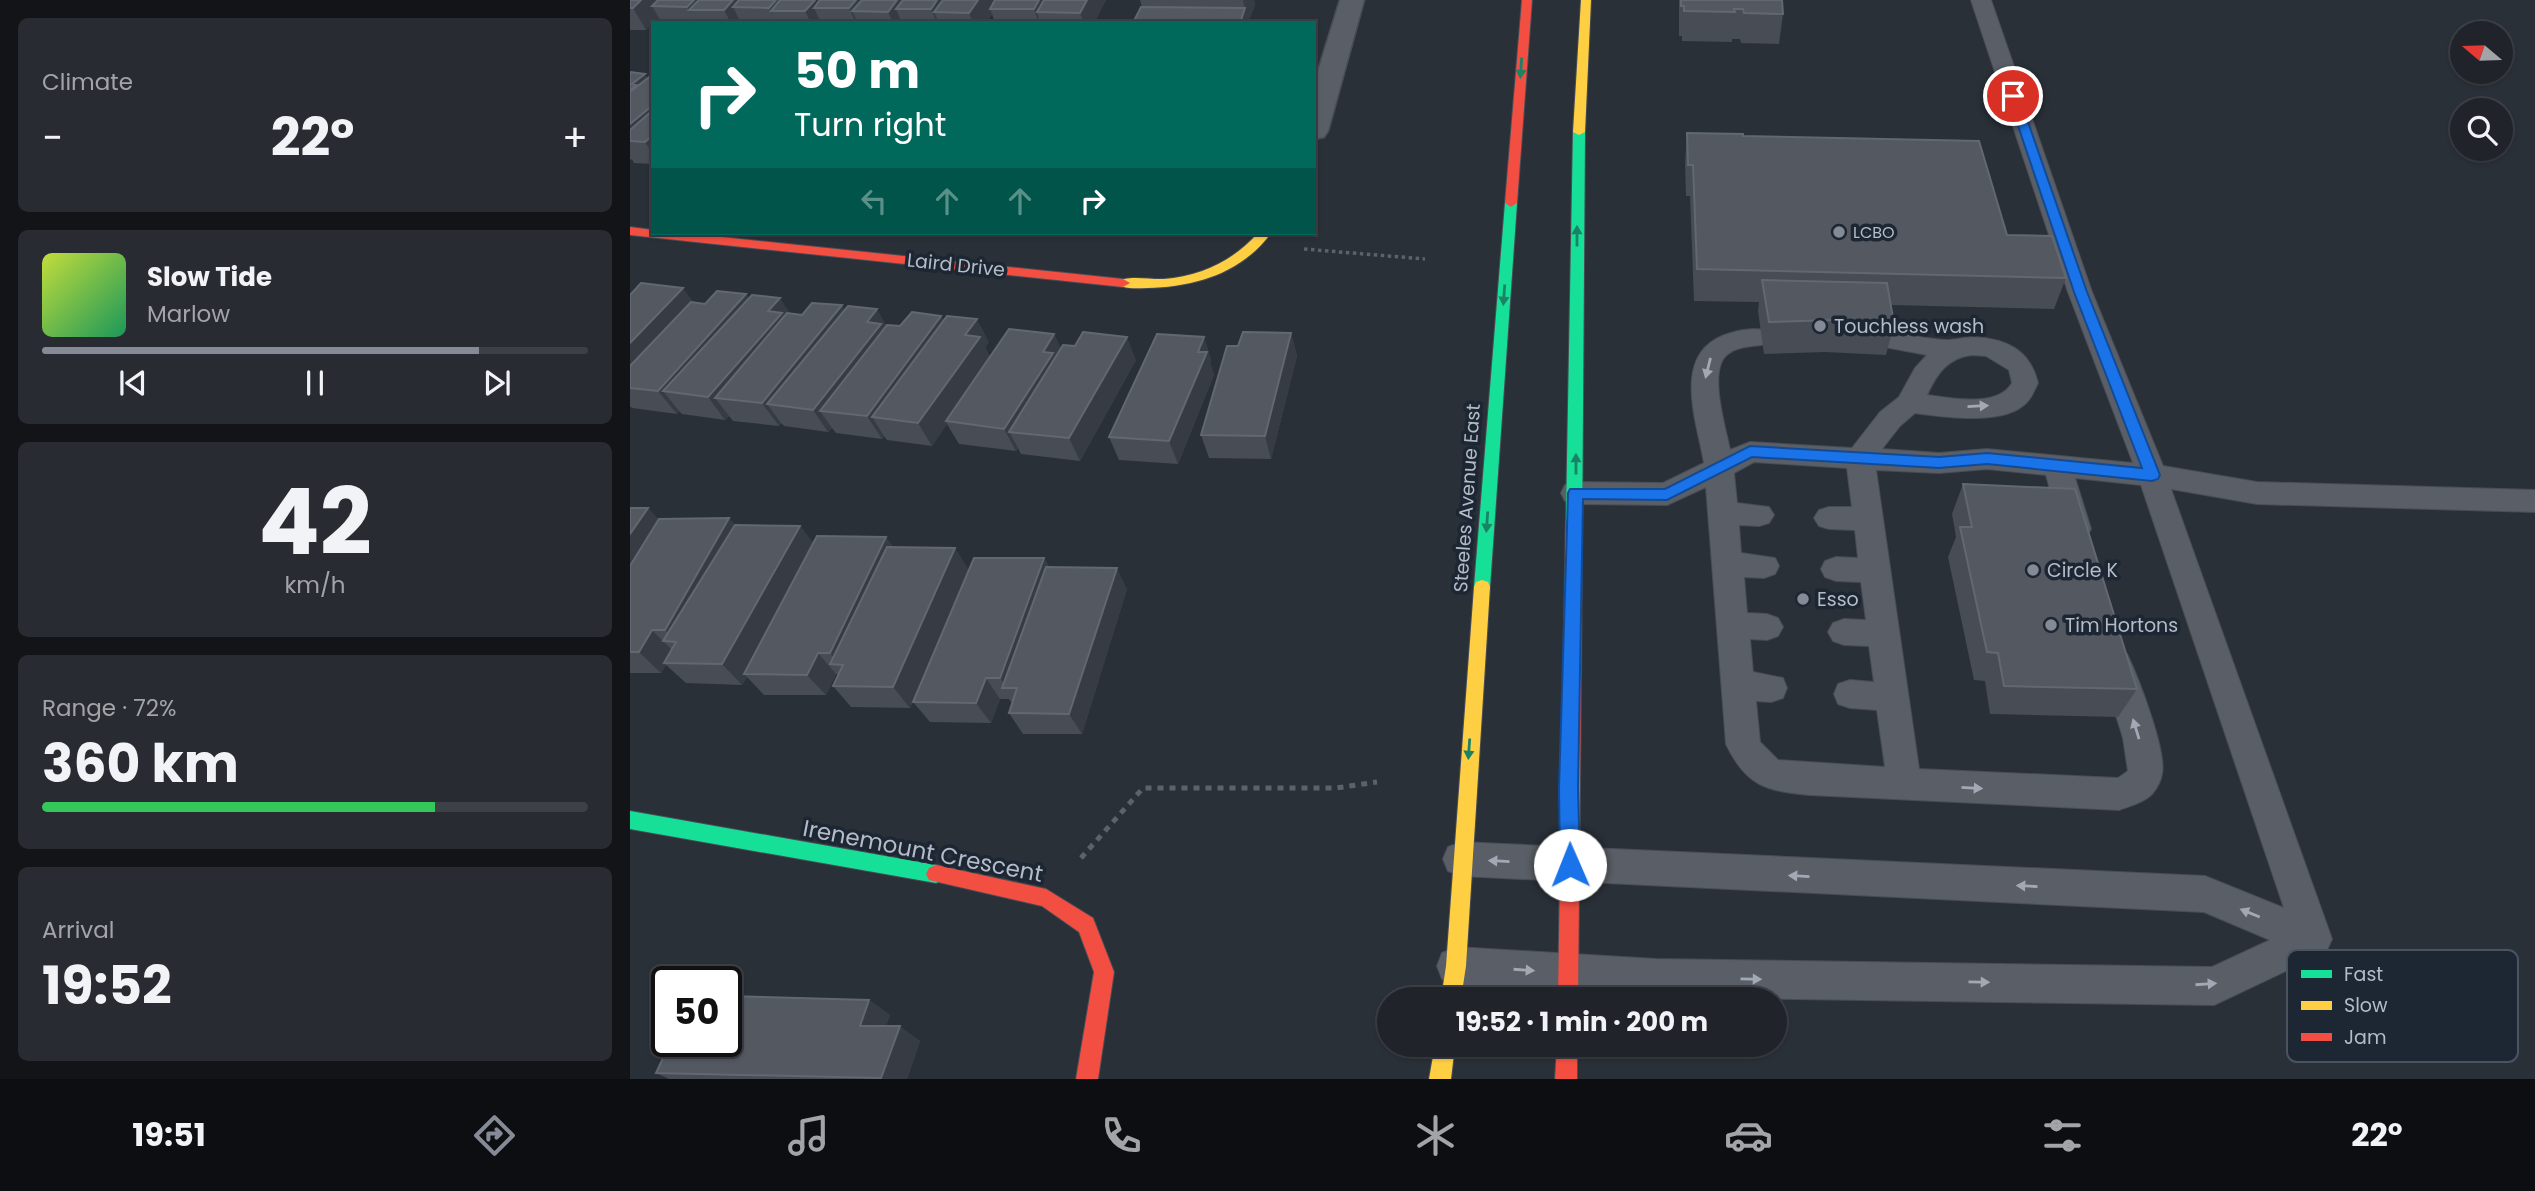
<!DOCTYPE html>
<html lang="en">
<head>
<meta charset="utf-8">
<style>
  :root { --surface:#20242a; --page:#282c32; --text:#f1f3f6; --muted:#a2a4a8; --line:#3d4147; --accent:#848b96 }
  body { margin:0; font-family:Poppins,sans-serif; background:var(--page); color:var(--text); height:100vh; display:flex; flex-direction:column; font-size:26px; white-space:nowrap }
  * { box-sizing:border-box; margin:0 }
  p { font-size:23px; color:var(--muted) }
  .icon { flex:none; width:38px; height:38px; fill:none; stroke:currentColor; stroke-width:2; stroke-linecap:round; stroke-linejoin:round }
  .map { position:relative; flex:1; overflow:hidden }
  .details { display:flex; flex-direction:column; gap:18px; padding:18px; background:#121417; width:630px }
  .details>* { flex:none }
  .hud { position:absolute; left:21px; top:21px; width:665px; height:214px; border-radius:0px; box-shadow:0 2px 5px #0004,0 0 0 2px var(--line); background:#00695c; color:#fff; overflow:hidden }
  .needle { width:46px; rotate:289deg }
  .tools { position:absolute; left:1820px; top:21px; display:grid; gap:14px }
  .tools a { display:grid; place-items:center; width:63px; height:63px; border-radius:50%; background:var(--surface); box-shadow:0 2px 5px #0004,0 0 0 2px var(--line); font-size:35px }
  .speed { position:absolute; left:21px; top:966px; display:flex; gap:14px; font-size:35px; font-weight:700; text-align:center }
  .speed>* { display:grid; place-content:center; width:91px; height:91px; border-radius:50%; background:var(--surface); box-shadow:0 2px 5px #0004,0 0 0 2px var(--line); line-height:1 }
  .speed .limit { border:4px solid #111; border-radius:10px; background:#fff; color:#111 }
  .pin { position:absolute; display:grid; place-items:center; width:60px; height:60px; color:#fff; margin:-30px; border:4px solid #fff; border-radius:50%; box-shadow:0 2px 7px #0007 }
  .me { position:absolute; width:77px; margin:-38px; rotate:359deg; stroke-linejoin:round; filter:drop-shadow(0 0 5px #0008) }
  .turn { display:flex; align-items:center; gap:24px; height:147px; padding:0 28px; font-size:32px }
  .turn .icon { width:91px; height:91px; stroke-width:2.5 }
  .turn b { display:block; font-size:49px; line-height:60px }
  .lanes { display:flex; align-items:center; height:66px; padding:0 28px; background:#0003; justify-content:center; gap:35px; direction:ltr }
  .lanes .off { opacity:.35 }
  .big { font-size:52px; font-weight:700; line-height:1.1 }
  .details .card { flex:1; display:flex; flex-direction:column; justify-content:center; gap:10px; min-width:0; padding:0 24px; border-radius:10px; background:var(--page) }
  .details .dial { align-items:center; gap:0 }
  .dial b { font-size:91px; line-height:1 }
  .song { display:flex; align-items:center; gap:21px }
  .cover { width:84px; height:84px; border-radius:10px; background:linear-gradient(135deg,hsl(70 70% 55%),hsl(150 70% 35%)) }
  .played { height:7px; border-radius:4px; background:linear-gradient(90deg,var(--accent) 80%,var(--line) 80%) }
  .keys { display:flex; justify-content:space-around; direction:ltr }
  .heat { display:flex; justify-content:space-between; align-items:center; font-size:38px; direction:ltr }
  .charge { height:10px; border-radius:5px; background:linear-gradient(90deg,#34c759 72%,var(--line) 0) }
  .trip { position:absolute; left:747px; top:987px; width:410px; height:70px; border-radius:35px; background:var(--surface); box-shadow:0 2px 5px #0004,0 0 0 2px var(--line); font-weight:700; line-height:70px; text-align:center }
  .menu { display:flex; height:112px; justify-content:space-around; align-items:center; background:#0d0e11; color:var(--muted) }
  .menu .icon { width:49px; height:49px }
  .menu .on { color:var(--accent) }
  .menu b { font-size:32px; color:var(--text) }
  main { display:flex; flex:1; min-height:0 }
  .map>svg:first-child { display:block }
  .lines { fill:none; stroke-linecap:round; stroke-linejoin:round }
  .lane-casing { stroke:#484c55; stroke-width:2 }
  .street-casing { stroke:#484c55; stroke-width:3 }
  .fast-casing { stroke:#484c55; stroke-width:2 }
  .slow-casing { stroke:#484c55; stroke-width:2 }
  .jam-casing { stroke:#484c55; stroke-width:2 }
  .path-far1 { stroke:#5c6268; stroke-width:3.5; stroke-dasharray:3.5 3.5; stroke-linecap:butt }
  .path { stroke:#5c6268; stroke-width:5; stroke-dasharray:6 6; stroke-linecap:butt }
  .lane { fill:#5a5e66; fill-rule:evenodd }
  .street { fill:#5a5e66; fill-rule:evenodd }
  .fast { fill:#16e098; fill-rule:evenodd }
  .slow { fill:#ffcf43; fill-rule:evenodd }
  .jam { fill:#f24e42; fill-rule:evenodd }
  .wall { fill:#474c55 }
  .shaded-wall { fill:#373c44 }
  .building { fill:#535861; stroke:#626872; stroke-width:2 }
  .oneway { fill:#1a8366 }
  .oneway2 { fill:#a2a9b5 }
  .route { fill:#1a73e8; stroke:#114b97; stroke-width:2 }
  .poi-dot { fill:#848b96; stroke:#1d2633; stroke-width:2.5 }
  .labels { text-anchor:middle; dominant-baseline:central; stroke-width:7; stroke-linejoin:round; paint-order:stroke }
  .far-poi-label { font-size:16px; fill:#b4bcc9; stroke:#1d2633; text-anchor:start }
  .street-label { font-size:19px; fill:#b4bcc9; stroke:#1d2633 }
  .poi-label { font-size:19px; fill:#b4bcc9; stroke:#1d2633; text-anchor:start }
  .near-street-label { font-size:23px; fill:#b4bcc9; stroke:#1d2633 }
  .key { fill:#1d2633; stroke:#4a5360; stroke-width:2 }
  .key-label { font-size:19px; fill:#b4bcc9 }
</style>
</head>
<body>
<main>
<section class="details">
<div class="card"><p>Climate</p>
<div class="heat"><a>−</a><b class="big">22°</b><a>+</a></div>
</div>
<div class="card">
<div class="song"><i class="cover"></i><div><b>Slow Tide</b><p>Marlow</p></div></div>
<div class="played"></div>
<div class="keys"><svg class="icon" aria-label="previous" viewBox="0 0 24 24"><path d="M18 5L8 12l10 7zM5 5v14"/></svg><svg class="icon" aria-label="pause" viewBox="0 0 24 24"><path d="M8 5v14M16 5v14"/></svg><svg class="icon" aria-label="next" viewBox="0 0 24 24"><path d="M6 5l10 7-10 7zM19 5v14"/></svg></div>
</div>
<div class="card dial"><b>42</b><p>km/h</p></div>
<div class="card"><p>Range · 72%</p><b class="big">360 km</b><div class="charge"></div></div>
<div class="card"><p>Arrival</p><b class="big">19:52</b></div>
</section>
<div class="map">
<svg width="1905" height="1079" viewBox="0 0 1905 1079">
  <rect width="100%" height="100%" fill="#2a3038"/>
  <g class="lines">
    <!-- lane casing -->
    <g class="lane-casing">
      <path id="lane" d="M1341 0H1361L1462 292 1533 466 1627 482 1905 490V512L1627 504 1541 489 1702 939 1696 952 1584 1005 1026 997 826 985 812 979 807 966 812 953 826 947 1026 959 1582 967 1640 940 1574 912 831 876 818 871 813 859 818 847 831 842 1575 876 1654 908 1511 485 1445 478 1461 529 1456 537 1446 540 1436 537 1431 529 1416 475 1357 469 1309 473 1246 470 1289 769 1488 778 1498 771 1493 738 1470 664 1475 654 1486 650 1497 654C1508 677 1537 751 1532 774 1531 780 1527 788 1523 793 1515 802 1500 806 1489 810L1180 795C1136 791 1116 786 1096 744L1076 487 1037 505 945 504 935 501 931 493 935 485 945 482 1033 483 1074 463C1067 422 1042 357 1092 336 1107 330 1125 327 1140 331L1144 337 1140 343C1127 347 1109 345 1098 354 1077 369 1096 428 1100 450L1120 442 1222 448 1250 412 1269 397 1285 368 1297 355 1244 345 1240 339 1244 333 1253 330C1274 334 1296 339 1317 340 1326 340 1335 337 1344 337 1377 339 1400 350 1408 383 1405 389 1402 397 1397 402 1376 426 1314 417 1285 413L1270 426 1252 449 1309 453 1357 449 1503 463 1438 292ZM1342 355 1356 356 1379 370 1382 383C1368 408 1321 398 1297 395 1307 374 1317 358 1342 355ZM1124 462 1217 468 1222 507H1199L1189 510 1184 518 1189 526 1199 529 1225 530 1228 558 1206 557 1195 561 1191 569 1195 577 1206 581 1231 582 1236 620 1214 619 1203 623 1198 632 1203 641 1214 645 1239 646 1244 682 1220 680 1208 684 1204 694 1208 704 1220 708 1247 710 1255 767 1148 760 1130 742 1126 701 1141 702 1153 698 1157 688 1153 678 1123 672 1120 639 1137 640 1148 636 1153 627 1148 618 1137 614 1117 613 1114 577 1134 578 1145 574 1149 566 1145 558 1111 553 1109 525 1129 526 1139 523 1144 515 1139 507 1107 503 1104 473Z"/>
    </g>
    <!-- street casing -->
    <g class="street-casing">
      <path id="street" d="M710 0H734L698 131 694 137 684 139V84Z"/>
    </g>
    <!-- fast casing -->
    <g class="fast-casing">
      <path id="fast" d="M949 129 955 132 951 679 948 684 942 686 936 684 933 679 943 132Z
        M881 199 887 203 860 587 858 592H846L844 587 875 203Z
        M0 811 306 865 313 868 316 874 313 880 306 883 0 829Z"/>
    </g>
    <!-- slow casing -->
    <g class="slow-casing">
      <path id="slow" d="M951 0H961L955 132 949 135 943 132Z
        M628 233H641C612 273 565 287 517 288 507 288 494 290 486 283 496 274 520 280 534 279 571 276 603 261 628 233Z
        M852 580 858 582 860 587 836 966 831 999H811L816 966 844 587 846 582Z
        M805 1045H825L821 1079H799Z"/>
    </g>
    <!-- jam casing -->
    <g class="jam-casing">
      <path id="jam" d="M892 0H902L887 203 881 207 875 203Z
        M0 227 23 230V233H54L493 279 500 283 493 287 0 235Z
        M942 672 948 674 951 679 948 999H928L933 679 936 674Z
        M306 865 416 889 463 918 484 972 468 1079H446L464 972 449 932 412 906 299 880 296 874 299 868Z
        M927 1045H947V1079H925Z"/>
    </g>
    <!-- path-far1 -->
    <path class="path-far1" d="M674 249 795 259"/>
    <!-- path -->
    <path class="path" d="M451 858 513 788H706L747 782"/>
    <!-- lane -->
    <use href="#lane" class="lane"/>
    <!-- street -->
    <use href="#street" class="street"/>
    <!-- fast -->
    <use href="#fast" class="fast"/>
    <!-- slow -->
    <use href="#slow" class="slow"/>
    <!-- jam -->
    <use href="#jam" class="jam"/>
  </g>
  <!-- wall -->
  <path class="wall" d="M0 0H476L464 23H365L362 14 356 23H32L29 18 23 23 16 30H0Z
    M510 0H624L625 5 618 23H503L512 7Z
    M1049 0H1152L1153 14 1149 44 1111 43 1110 39H1102V42L1052 41V36H1049Z
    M0 72 18 78 23 74V164L4 163 2 159 0 160Z
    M1057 133 1113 136 1377 235 1436 278 1424 309 1261 305 1264 324 1256 355 1195 352 1134 354 1128 311 1129 302 1064 301 1060 196H1056L1055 164Z
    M116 294 119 299 159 313 172 315 215 311 256 325 270 326 311 316 314 321 359 342 355 347 360 357 424 334 431 349 506 360 450 461 391 454 388 448 386 451 329 444 317 424 302 446 257 440 254 436 252 439 206 433 202 428 198 432 154 426 151 423 149 426 103 421 99 416 95 420 52 414 49 411 47 414 2 408 0 406V295L75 304Z
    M661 333 667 356 641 459 579 458 571 435 608 346Z
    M574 337 581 360 580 363 584 375 548 464 489 460 479 437Z
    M1333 484 1507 689 1488 717 1360 714 1355 681 1344 680 1318 557 1326 537 1322 514Z
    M0 508H18L29 520 99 518 105 525 170 526 183 543 256 537 263 547 339 570 414 558 419 567 497 589 452 734H393L379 713 382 703 379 699H370L361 723 300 722 283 702 321 612 280 708 221 707 203 686 208 674H206L196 695H134L117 677 112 685 56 683 36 665 31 673H0Z
    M239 1000 260 1015 256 1026 290 1041 277 1079H39L26 1073Z"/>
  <!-- shaded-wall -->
  <path class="shaded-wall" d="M11 0H47L22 6 29 18 23 23 16 30 3 8Z
    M64 0H97L59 10 67 23 57 7Z
    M103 0H136L103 7 111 23H101L94 10Z
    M146 0H176L141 11 147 23 139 8Z
    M185 0H214L184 8 191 23H181L175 11Z
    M226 0H253L222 11 228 23H226L219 8Z
    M267 0H293L266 9 272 23H263L258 12Z
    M307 0H332L304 12 309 23H307L301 9Z
    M348 0H372L360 9 362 14 356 23H343L339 13Z
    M409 0H430L407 12 410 23H409L404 9Z
    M457 0H476L464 23H454L450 13Z
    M613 0H624L625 5 618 23H610L615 9Z
    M15 74 23 86V154L15 142 0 141V90L2 84Z
    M53 288 70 311 0 385V343Z
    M116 294 131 317 33 391 49 411 47 414 28 391Z
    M150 298 165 321 85 398 99 416 95 420 78 397 138 311Z
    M212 305 226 328 137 404 151 423 149 426 132 403Z
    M247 309 260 332 190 411 202 428 198 432 183 410 237 322Z
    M311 316 324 339 242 417 254 436 252 439 237 416Z
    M347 319 359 342 355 347 362 360 316 421 317 424 302 446 288 423 335 335Z
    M661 333 667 356 641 459 635 436Z
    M424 334 435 357 379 432 388 448 386 451 374 429 413 352Z
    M497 337 506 360 450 461 439 438Z
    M574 337 581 360 580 363 584 375 548 464 539 441 568 352Z
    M18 508 38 530 0 589V534Z
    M99 518 118 540 57 651 35 630Z
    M170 526 187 548 114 674 117 677 112 685 92 664Z
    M256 537 271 559 213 665H210L200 653Z
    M325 548 339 570 280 708 263 687Z
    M414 558 426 580 387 688H377L370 678Z
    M487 568 497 589 452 734 439 714Z
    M22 630 44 652 34 663 36 665 31 673 9 652Z
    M188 653 206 674 196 695 177 675Z
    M356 678 370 699 361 723 346 703Z
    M239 1000 260 1015 251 1040 230 1026Z
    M270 1026 290 1041 277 1079H253L251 1078Z"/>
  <!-- building -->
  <path class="building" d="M0 0H11L3 8H0Z
    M28 0H64L57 7 22 6Z
    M69 0H103L94 10H59Z
    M109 0H146L139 8 103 7Z
    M150 0H185L175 11H141Z
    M190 0H226L219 8H184Z
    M232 0H267L258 12 222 11Z
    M273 0H307L301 9H266Z
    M313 0H348L339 13 304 12Z
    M365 0H409L404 9H360Z
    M414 0H457L450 13 407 12Z
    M1051 0H1152L1153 14 1114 13 1113 9H1104L1105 12 1054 11V6H1051Z
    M511 7 615 8 610 23H503Z
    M0 72 15 74 2 84 6 85 0 90Z
    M23 74V105L0 124V92Z
    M23 110V135L15 142 0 141V130Z
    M1057 133 1113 134V136L1349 141 1377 235 1422 236 1436 278 1067 269 1063 165H1058Z
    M1132 280 1257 283 1264 324 1202 320 1139 322Z
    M11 283 53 288 0 343V295Z
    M87 291 116 294 28 391 0 388V366L61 302 75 304Z
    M122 295 150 298 138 311 152 313 78 397 33 391Z
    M182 303 212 305 132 403 85 398 157 313 172 315Z
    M218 306 247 309 237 322 251 324 183 410 137 404Z
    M282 312 311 316 237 416 190 411 257 325 270 326Z
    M317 316 347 319 335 335 350 337 288 423 242 417Z
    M379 329 424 334 413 352 423 353 374 429 316 421Z
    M453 332 497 337 439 438 379 432 433 345 445 346Z
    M613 332 661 333 635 436 571 435 597 346H608Z
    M527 334 574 337 568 352H577L539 441 479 437Z
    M1333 484 1445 489 1507 689 1374 686 1368 653 1357 652 1330 527H1342Z
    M0 508H18L0 534Z
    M99 518 35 630H22L9 652H0V566L29 519Z
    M105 525 170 526 92 664 34 663 46 642 33 641Z
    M187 536 256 537 200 653H188L177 675 114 674Z
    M257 547 325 548 263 687 203 686 213 665 200 664Z
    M344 558H414L370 678H356L346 703 283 702Z
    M416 567 487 568 439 714 379 713 387 688H372Z
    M96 996 239 1000 230 1026H270L251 1078 26 1073 41 1041H96Z"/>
  <!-- one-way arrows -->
  <defs><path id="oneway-solid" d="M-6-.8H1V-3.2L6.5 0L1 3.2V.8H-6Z" transform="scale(1.75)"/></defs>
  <g class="oneway">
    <use href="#oneway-solid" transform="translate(891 68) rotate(94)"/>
    <use href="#oneway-solid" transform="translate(947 236) rotate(-90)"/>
    <use href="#oneway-solid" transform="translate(874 295) rotate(94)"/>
    <use href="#oneway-solid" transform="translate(946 464) rotate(-90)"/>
    <use href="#oneway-solid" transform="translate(857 522) rotate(94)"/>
    <use href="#oneway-solid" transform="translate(839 749) rotate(94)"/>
  </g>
  <g class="oneway2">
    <use href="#oneway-solid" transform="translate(1078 368) rotate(104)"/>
    <use href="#oneway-solid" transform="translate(1348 406) rotate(-3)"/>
    <use href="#oneway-solid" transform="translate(1506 729) rotate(-107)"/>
    <use href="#oneway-solid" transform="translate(1342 788) rotate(3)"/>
    <use href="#oneway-solid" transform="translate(869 861) rotate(-177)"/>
    <use href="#oneway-solid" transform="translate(1169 876) rotate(-177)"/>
    <use href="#oneway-solid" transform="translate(1397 886) rotate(-177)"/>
    <use href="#oneway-solid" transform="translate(1620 913) rotate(-158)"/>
    <use href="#oneway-solid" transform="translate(894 970) rotate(4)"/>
    <use href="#oneway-solid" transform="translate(1121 979) rotate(1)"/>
    <use href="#oneway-solid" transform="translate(1349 982) rotate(1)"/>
    <use href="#oneway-solid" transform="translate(1576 984) rotate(-4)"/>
  </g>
  <!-- route -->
  <path class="route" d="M1383 93 1389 96 1457 292 1530 475 1528 479 1522 481 1357 464 1309 468 1122 457 1037 500 953 499 948 788 950 865 947 872 940 874 933 872 930 865 929 788 938 493 940 489H1035L1120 446 1309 457 1357 453 1512 468 1444 292 1378 96Z"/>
  <!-- markers -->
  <g class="poi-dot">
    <circle cx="1209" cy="232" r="7"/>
    <circle cx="1190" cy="326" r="7"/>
    <circle cx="1403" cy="570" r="7"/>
    <circle cx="1173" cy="599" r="7"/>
    <circle cx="1421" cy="625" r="7"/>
  </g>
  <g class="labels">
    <!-- far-poi labels -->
    <g class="far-poi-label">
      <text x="1223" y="232">LCBO</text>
    </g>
    <!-- street labels -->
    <g class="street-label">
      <text transform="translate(326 265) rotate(6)">Laird Drive</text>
      <text transform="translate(837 498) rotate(-86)">Steeles Avenue East</text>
    </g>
    <!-- poi labels -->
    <g class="poi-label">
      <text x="1204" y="326">Touchless wash</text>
      <text x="1417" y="570">Circle K</text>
      <text x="1187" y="599">Esso</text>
      <text x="1435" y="625">Tim Hortons</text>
    </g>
    <!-- near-street labels -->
    <g class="near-street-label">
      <text transform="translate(293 851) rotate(11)">Irenemount Crescent</text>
    </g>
  </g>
  <!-- legend -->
  <rect x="1657" y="950" width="231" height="112" rx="10" class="key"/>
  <rect x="1671" y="970" width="31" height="8" fill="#16e098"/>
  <rect x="1671" y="1001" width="31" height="9" fill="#ffcf43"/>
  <rect x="1671" y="1033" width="31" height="8" fill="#f24e42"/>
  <g class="key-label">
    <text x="1714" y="981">Fast</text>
    <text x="1714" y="1012">Slow</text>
    <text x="1714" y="1044">Jam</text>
  </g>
</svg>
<div class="tools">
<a><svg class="needle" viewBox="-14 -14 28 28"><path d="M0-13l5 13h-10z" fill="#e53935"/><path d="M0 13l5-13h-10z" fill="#a2a4a8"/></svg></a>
<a><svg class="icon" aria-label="search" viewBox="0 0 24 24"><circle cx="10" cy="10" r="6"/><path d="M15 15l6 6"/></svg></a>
</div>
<div class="speed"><div class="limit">50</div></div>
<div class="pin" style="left:1383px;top:96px;background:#d93025"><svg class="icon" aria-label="arrive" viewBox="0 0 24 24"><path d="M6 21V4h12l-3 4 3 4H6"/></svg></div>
<svg class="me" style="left:940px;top:865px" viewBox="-20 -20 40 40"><circle r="19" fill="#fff"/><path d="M0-13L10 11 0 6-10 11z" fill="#1a73e8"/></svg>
<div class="trip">19:52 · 1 min · 200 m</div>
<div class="hud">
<div class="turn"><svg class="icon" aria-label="right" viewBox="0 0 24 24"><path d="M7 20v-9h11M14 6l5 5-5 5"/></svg><div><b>50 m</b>Turn right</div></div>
<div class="lanes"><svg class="icon off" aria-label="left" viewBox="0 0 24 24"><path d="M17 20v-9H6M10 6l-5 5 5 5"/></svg><svg class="icon off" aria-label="ahead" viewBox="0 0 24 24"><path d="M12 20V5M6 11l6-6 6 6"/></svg><svg class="icon off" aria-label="ahead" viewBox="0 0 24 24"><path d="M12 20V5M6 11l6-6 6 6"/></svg><svg class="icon" aria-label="right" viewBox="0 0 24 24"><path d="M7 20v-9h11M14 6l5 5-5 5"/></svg></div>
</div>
</div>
</main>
<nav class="menu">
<b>19:51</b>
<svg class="icon on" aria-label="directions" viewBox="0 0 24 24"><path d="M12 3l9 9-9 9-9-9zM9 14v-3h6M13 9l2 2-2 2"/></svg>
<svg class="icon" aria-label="music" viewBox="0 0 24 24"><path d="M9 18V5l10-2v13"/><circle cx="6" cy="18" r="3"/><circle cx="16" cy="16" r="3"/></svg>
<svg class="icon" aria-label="phone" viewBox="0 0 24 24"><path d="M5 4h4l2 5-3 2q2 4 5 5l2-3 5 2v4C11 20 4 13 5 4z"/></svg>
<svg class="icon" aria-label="climate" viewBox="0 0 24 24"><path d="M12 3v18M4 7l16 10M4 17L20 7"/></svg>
<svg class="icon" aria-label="car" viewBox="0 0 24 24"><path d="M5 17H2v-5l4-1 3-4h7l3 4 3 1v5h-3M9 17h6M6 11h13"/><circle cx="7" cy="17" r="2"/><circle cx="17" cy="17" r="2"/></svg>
<svg class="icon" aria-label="filters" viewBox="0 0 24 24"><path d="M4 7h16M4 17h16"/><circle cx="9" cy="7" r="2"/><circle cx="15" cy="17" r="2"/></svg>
<b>22°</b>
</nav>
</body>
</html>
